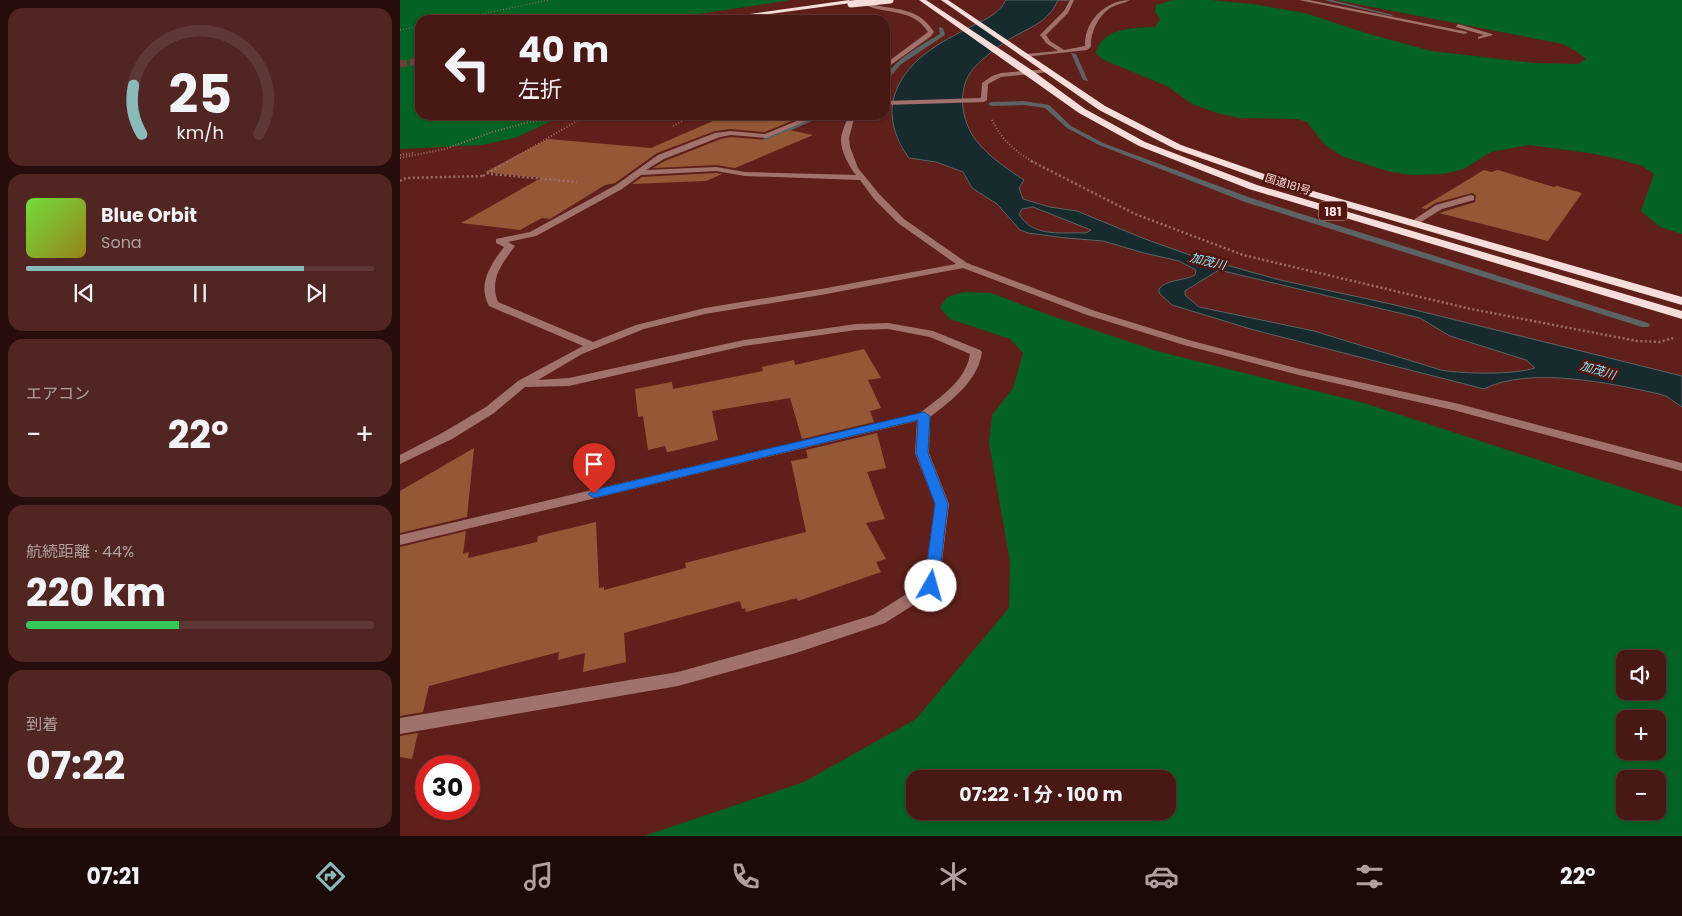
<!DOCTYPE html>
<html lang="ja">
<head>
<meta charset="utf-8">
<style>
  :root { --surface:#471814; --page:#512522; --text:#f1f3f6; --muted:#b0a0a0; --line:#5f3734; --accent:#8bbbb9 }
  body { margin:0; font-family:Poppins,"Noto Sans JP",sans-serif; background:var(--page); color:var(--text); height:100vh; display:flex; flex-direction:column; font-size:19px; white-space:nowrap }
  * { box-sizing:border-box; margin:0 }
  p { font-size:16px; color:var(--muted) }
  .icon { flex:none; width:28px; height:28px; fill:none; stroke:currentColor; stroke-width:2; stroke-linecap:round; stroke-linejoin:round }
  .map { position:relative; flex:1; overflow:hidden }
  .side { display:flex; flex-direction:column; gap:8px; padding:8px; background:#270d0b; width:400px }
  .side>* { flex:none }
  .guide { position:absolute; left:15px; top:15px; width:475px; height:105px; border-radius:15px; box-shadow:0 1px 4px #0004,0 0 0 1px var(--line); background:#471814; color:var(--text); overflow:hidden }
  .controls { position:absolute; left:1216px; top:650px; display:grid; gap:10px }
  .controls a { display:grid; place-items:center; width:50px; height:50px; border-radius:10px; background:var(--surface); box-shadow:0 1px 4px #0004,0 0 0 1px var(--line); font-size:25px }
  .speed { position:absolute; left:15px; top:755px; display:flex; gap:10px; font-size:25px; font-weight:700; text-align:center }
  .speed>* { display:grid; place-content:center; width:65px; height:65px; border-radius:50%; background:var(--surface); box-shadow:0 1px 4px #0004,0 0 0 1px var(--line); line-height:1 }
  .speed .limit { border:8px solid #d22; background:#fff; color:#111 }
  .pin { position:absolute; display:grid; place-items:center; width:42px; height:42px; color:#fff; margin:-51px -21px; border-radius:50% 50% 50% 0; rotate:-45deg; box-shadow:0 0 5px #0007 }
  .pin .icon { rotate:45deg }
  .me { position:absolute; width:55px; margin:-28px; rotate:7deg; stroke-linejoin:round; filter:drop-shadow(0 0 4px #0008) }
  .turn { display:flex; align-items:center; gap:18px; height:105px; padding:0 20px; font-size:22px }
  .turn .icon { width:65px; height:65px; stroke-width:2.5 }
  .turn b { display:block; font-size:35px; line-height:42px }
  .big { font-size:38px; font-weight:700; line-height:1.1 }
  .side .tile { flex:1; display:flex; flex-direction:column; justify-content:center; gap:8px; min-width:0; padding:0 18px; border-radius:15px; background:var(--page) }
  .side .dial { align-items:center; gap:0 }
  .dial svg { height:130px; overflow:visible; fill:none; stroke:var(--line); stroke-width:7; stroke-linecap:round; text-anchor:middle }
  .dial text { fill:var(--text); stroke:none }
  .song { display:flex; align-items:center; gap:15px }
  .cover { width:60px; height:60px; border-radius:8px; background:linear-gradient(135deg,hsl(100 70% 55%),hsl(50 70% 35%)) }
  .played { height:5px; border-radius:2px; background:linear-gradient(90deg,var(--accent) 80%,var(--line) 80%) }
  .keys { display:flex; justify-content:space-around; direction:ltr }
  .heat { display:flex; justify-content:space-between; align-items:center; font-size:28px; direction:ltr }
  .charge { height:8px; border-radius:4px; background:linear-gradient(90deg,#34c759 44%,var(--line) 0) }
  .trip { position:absolute; left:506px; top:770px; width:270px; height:50px; border-radius:15px; background:var(--surface); box-shadow:0 1px 4px #0004,0 0 0 1px var(--line); font-weight:700; line-height:50px; text-align:center }
  .dock { display:flex; height:80px; justify-content:space-around; align-items:center; background:#1c0a08; color:var(--muted) }
  .dock .icon { width:35px; height:35px }
  .dock .current { color:var(--accent) }
  .dock b { font-size:22px; color:var(--text) }
  main { display:flex; flex:1; min-height:0 }
  .map>svg:first-child { display:block }
  .green { fill:#036225; fill-rule:evenodd }
  .water { fill:#172b2f; stroke:#5c6364; fill-rule:evenodd }
  .lines { fill:none; stroke-linecap:round; stroke-linejoin:round }
  .stream { fill:#5c6364; fill-rule:evenodd }
  .building { fill:#945837 }
  .highway-tunnel { stroke:#773e39; stroke-width:7; stroke-dasharray:7 3; stroke-linecap:butt }
  .path-far2 { stroke:#9d6d69; stroke-width:1; stroke-dasharray:1 2; stroke-linecap:butt }
  .path-far1 { stroke:#9d6d69; stroke-width:2; stroke-dasharray:1 2; stroke-linecap:butt }
  .path { stroke:#9d6d69; stroke-width:2.5; stroke-dasharray:2 2.5; stroke-linecap:butt }
  .minor { fill:#a1726b; fill-rule:evenodd }
  .highway { fill:#f5ddd9; fill-rule:evenodd }
  .highway-bridge { stroke:#f5ddd9; stroke-width:7 }
  .route { fill:#1a73e8; stroke:#114b97 }
  .labels { text-anchor:middle; dominant-baseline:central; stroke-width:5; stroke-linejoin:round; paint-order:stroke }
  .far-street-label { font-size:11px; fill:#fde5e1; stroke:#531510 }
  .shield { fill:#531510; stroke:#caa7a2; stroke-width:1 }
  .shield-label { font-size:12px; font-weight:bold; fill:#fde5e1 }
  .far-water-label { font-size:12px; font-style:italic; fill:#83ecfc; stroke:#531510 }
</style>
</head>
<body>
<main>
<section class="side">
<div class="tile dial"><svg viewBox="0 0 100 80">
<path d="M14 69A42 42 0 1 1 86 69"/>
<path d="M14 69A42 42 0 0 1 9 39" stroke="#8bbbb9"/>
<text x="50" y="56" font-size="32" font-weight="700">25</text>
<text x="50" y="72" font-size="11">km/h</text>
</svg></div>
<div class="tile">
<div class="song"><i class="cover"></i><div><b>Blue Orbit</b><p>Sona</p></div></div>
<div class="played"></div>
<div class="keys"><svg class="icon" aria-label="previous" viewBox="0 0 24 24"><path d="M18 5L8 12l10 7zM5 5v14"/></svg><svg class="icon" aria-label="pause" viewBox="0 0 24 24"><path d="M8 5v14M16 5v14"/></svg><svg class="icon" aria-label="next" viewBox="0 0 24 24"><path d="M6 5l10 7-10 7zM19 5v14"/></svg></div>
</div>
<div class="tile"><p>エアコン</p>
<div class="heat"><a>−</a><b class="big">22°</b><a>+</a></div>
</div>
<div class="tile"><p>航続距離 · 44%</p><b class="big">220 km</b><div class="charge"></div></div>
<div class="tile"><p>到着</p><b class="big">07:22</b></div>
</section>
<div class="map">
<svg width="1282" height="836" viewBox="0 0 1282 836">
  <rect width="100%" height="100%" fill="#5f201b"/>
  <!-- green -->
  <path class="green" d="M0 0H392L272 18 20 20V115H164L115 138 82 145 0 149Z
    M773 0H811L853 4 905 13 966 33 1031 51 1135 63 1178 64 1186 59 1177 52 1163 44 936 0H1282V234L1260 227 1241 211 1254 174 1242 166 1214 158 1189 153 1128 145 1091 152 1064 169 1043 174 1011 175 987 171 942 156 925 145 907 122 897 119 839 118 817 113 792 104 767 86 704 60 696 54C701 27 734 28 755 27L760 19 755 11 756 5Z
    M564 292 591 293 649 315 757 351 964 403 1282 507V836H244L404 782 516 719 609 608 610 561 589 443 592 415 613 388 623 353 610 339 550 319 540 308 547 297ZM1225 659H1258V691H1225ZM1225 719H1258V751H1225ZM515 779H768V811H515ZM1225 779H1258V811H1225Z"/>
  <!-- water -->
  <path class="water" d="M606 0H669H658C649 21 633 26 615 36 602 43 578 61 570 73 556 95 563 126 579 144 592 159 609 170 624 180L619 188 623 199 650 207 677 211 745 239 790 255 880 280 991 304 1282 376V407L1266 396 1259 394C1211 383 1128 366 1084 389L854 330 772 305 759 293V289C766 279 785 281 795 275L796 270 779 261 744 253 703 241 666 238 628 233 620 230 597 204 572 188 563 172 536 162 509 158C497 142 489 121 493 101 502 61 541 42 574 25 586 19 600 13 606 0ZM633 207 691 230 686 233C662 232 633 238 619 214L622 209ZM819 270 1020 318 1050 336 1126 360 1135 368C1113 375 1064 374 1041 370L914 331 799 307 785 295V291L788 289Z"/>
  <g class="lines">
    <!-- stream -->
    <path class="stream" d="M924 0H932L993 15 991 16Z
      M539 27 543 28 545 35 500 65 485 83C485 64 525 43 540 34Z
      M671 53 676 54 688 81 683 80Z
      M624 101 649 105 671 126 703 143 851 198 1248 323 1250 325 1248 327H1242L845 202 699 145 667 128 645 108 624 105 591 106 588 104 591 102Z
      M417 115H425L365 142 356 150 351 149 361 140Z"/>
  </g>
  <!-- building -->
  <path class="building" d="M327 115H401V117L365 132 331 129 315 131 257 153 215 183 205 185 150 219 142 218 120 230 61 223 141 178 85 172 148 139 251 148Z
    M389 130 413 135 335 168 316 165 253 168 265 161 321 139 331 137 366 140Z
    M1084 170 1091 172 1098 170 1154 187 1157 186 1182 193 1148 241 1039 213 1075 202 1076 195 1072 193 1035 203 1026 209 1021 208Z
    M316 173 322 174 306 181 232 184 242 177Z
    M464 349 481 378 468 380 481 408 470 411 474 422 402 439 390 398 312 411 318 440 269 452H267L265 446 248 450 243 416 238 417 235 389 272 382 273 389 363 371 362 367 394 360 395 365Z
    M477 433 486 468 467 472 485 519 466 523 486 559 476 562 481 572 398 601 397 598 346 612 345 608 342 609 340 601 224 633 226 662 183 672 185 653 158 660 159 652 29 686 23 712 0 716V547L66 531 63 554 69 552 68 558 137 542 138 536 196 522 199 588 204 587V590L286 568 285 563 406 532 391 461 408 458 406 450Z
    M74 448 67 517 0 533V491Z
    M18 733 12 759 0 757V736Z"/>
  <g class="lines">
    <!-- highway-tunnel -->
    <path class="highway-tunnel" d="M0 64 20 61"/>
    <!-- path-far2 -->
    <path class="path-far2" d="M53 20 149 0
      M274 20 290 17
      M0 30 20 26"/>
    <!-- path-far1 -->
    <path class="path-far1" d="M592 120C601 139 615 152 634 162
      M273 126 287 118 288 115
      M0 155 15 153
      M0 158 45 149 92 132 130 122 176 115
      M107 162 187 115"/>
    <!-- path -->
    <path class="path" d="M631 161 735 214 843 255 1071 309 1237 341 1260 342 1273 338
      M91 174 177 182
      M83 176 109 161
      M0 181 6 178 84 176"/>
    <!-- minor -->
    <path class="minor" d="M457 0C465 0 471 4 479 6 503 10 520 10 534 32L530 37 485 69V64L528 32C512 5 479 17 457 0Z
      M670 0H674L668 13 646 35 650 41 664 50 685 46C684 21 706 0 730 0 725 3 718 4 712 7 699 14 690 33 691 47L687 50 624 57 626 54 658 51 646 43 640 35 664 11Z
      M899 0H909L1068 32 1065 34Z
      M1058 24 1092 34 1093 35 1078 39V37L1084 35 1056 27Z
      M647 69 649 72 601 77 588 84 587 100 584 102 485 105V101L581 98 582 83 592 76 601 73Z
      M411 115H420L366 138 331 135 320 137 264 159 246 170 316 167 345 172 456 175C449 166 440 150 441 138 442 131 446 122 449 115H455L449 138 450 147 458 168 480 195 504 219 567 263 695 311 792 341 900 369 1059 404 1282 463V471L1053 410 899 375 784 345 687 315 563 268 421 295 305 314 244 329 182 354 138 380 169 378 344 340 456 324 488 323 533 331 580 350 582 352C578 381 552 400 530 417L529 453 549 504 539 586 537 590 485 623 396 653 278 686 0 734V718L278 672 396 639 473 615 524 583 535 504 515 453 517 421 0 545V535L520 413C540 397 566 381 570 354L530 337 488 329 456 330 344 346 169 386 125 387 94 413 52 439 0 464V455L42 433 86 407 118 381 183 346 89 306C77 284 91 264 104 247L96 243V239L130 232 216 185 258 155 315 133 331 131 365 134ZM316 171 345 176 460 180 474 199 498 223 556 264 421 289 305 308 236 325 193 342 98 302C89 279 102 264 115 246L108 242 136 236 222 189 241 175Z
      M1071 195 1074 196V200L1042 209 1016 225H1010L1009 223 1036 205Z"/>
    <!-- highway -->
    <path class="highway" d="M449 0 451 3 325 20H308Z
      M519 0H526L633 71 685 109 745 142 857 185 1282 311V319L849 189 739 146 679 113Z
      M541 0H548L705 106 781 145 913 191 1282 297V305L905 195 775 149 699 110Z"/>
    <!-- highway-bridge -->
    <path class="highway-bridge" d="M451 4 490 0"/>
  </g>
  <!-- route -->
  <path class="route" d="M524 412 530 416 528 453 548 504 538 586 536 590 531 591 526 590 524 586 535 504 516 453 518 420 194 498 188 494 194 490Z"/>
  <g class="labels">
    <!-- far-street labels -->
    <g class="far-street-label">
      <text transform="translate(888 184) rotate(17)">国道181号</text>
    </g>
    <!-- shield labels -->
    <rect class="shield" x="919" y="201.5" width="28" height="19" rx="4"/>
    <g class="shield-label">
      <text x="933" y="211">181</text>
    </g>
    <!-- far-water labels -->
    <g class="far-water-label">
      <text transform="translate(808 261) rotate(14)">加茂川</text>
      <text transform="translate(1198 370) rotate(17)">加茂川</text>
    </g>
  </g>
</svg>
<div class="controls">
<a><svg class="icon" aria-label="sound" viewBox="0 0 24 24"><path d="M4 9h4l5-4v14l-5-4H4zM17 9q2 3 0 6"/></svg></a>
<a>+</a>
<a>−</a>
</div>
<div class="speed"><div class="limit">30</div></div>
<div class="pin" style="left:194px;top:494px;background:#d93025"><svg class="icon" aria-label="arrive" viewBox="0 0 24 24"><path d="M6 21V4h12l-3 4 3 4H6"/></svg></div>
<svg class="me" style="left:531px;top:586px" viewBox="-20 -20 40 40"><circle r="19" fill="#fff"/><path d="M0-13L10 11 0 6-10 11z" fill="#1a73e8"/></svg>
<div class="trip">07:22 · 1 分 · 100 m</div>
<div class="guide">
<div class="turn"><svg class="icon" aria-label="left" viewBox="0 0 24 24"><path d="M17 20v-9H6M10 6l-5 5 5 5"/></svg><div><b>40 m</b>左折</div></div>
</div>
</div>
</main>
<nav class="dock">
<b>07:21</b>
<svg class="icon current" aria-label="directions" viewBox="0 0 24 24"><path d="M12 3l9 9-9 9-9-9zM9 14v-3h6M13 9l2 2-2 2"/></svg>
<svg class="icon" aria-label="music" viewBox="0 0 24 24"><path d="M9 18V5l10-2v13"/><circle cx="6" cy="18" r="3"/><circle cx="16" cy="16" r="3"/></svg>
<svg class="icon" aria-label="phone" viewBox="0 0 24 24"><path d="M5 4h4l2 5-3 2q2 4 5 5l2-3 5 2v4C11 20 4 13 5 4z"/></svg>
<svg class="icon" aria-label="climate" viewBox="0 0 24 24"><path d="M12 3v18M4 7l16 10M4 17L20 7"/></svg>
<svg class="icon" aria-label="car" viewBox="0 0 24 24"><path d="M5 17H2v-5l4-1 3-4h7l3 4 3 1v5h-3M9 17h6M6 11h13"/><circle cx="7" cy="17" r="2"/><circle cx="17" cy="17" r="2"/></svg>
<svg class="icon" aria-label="filters" viewBox="0 0 24 24"><path d="M4 7h16M4 17h16"/><circle cx="9" cy="7" r="2"/><circle cx="15" cy="17" r="2"/></svg>
<b>22°</b>
</nav>
</body>
</html>
